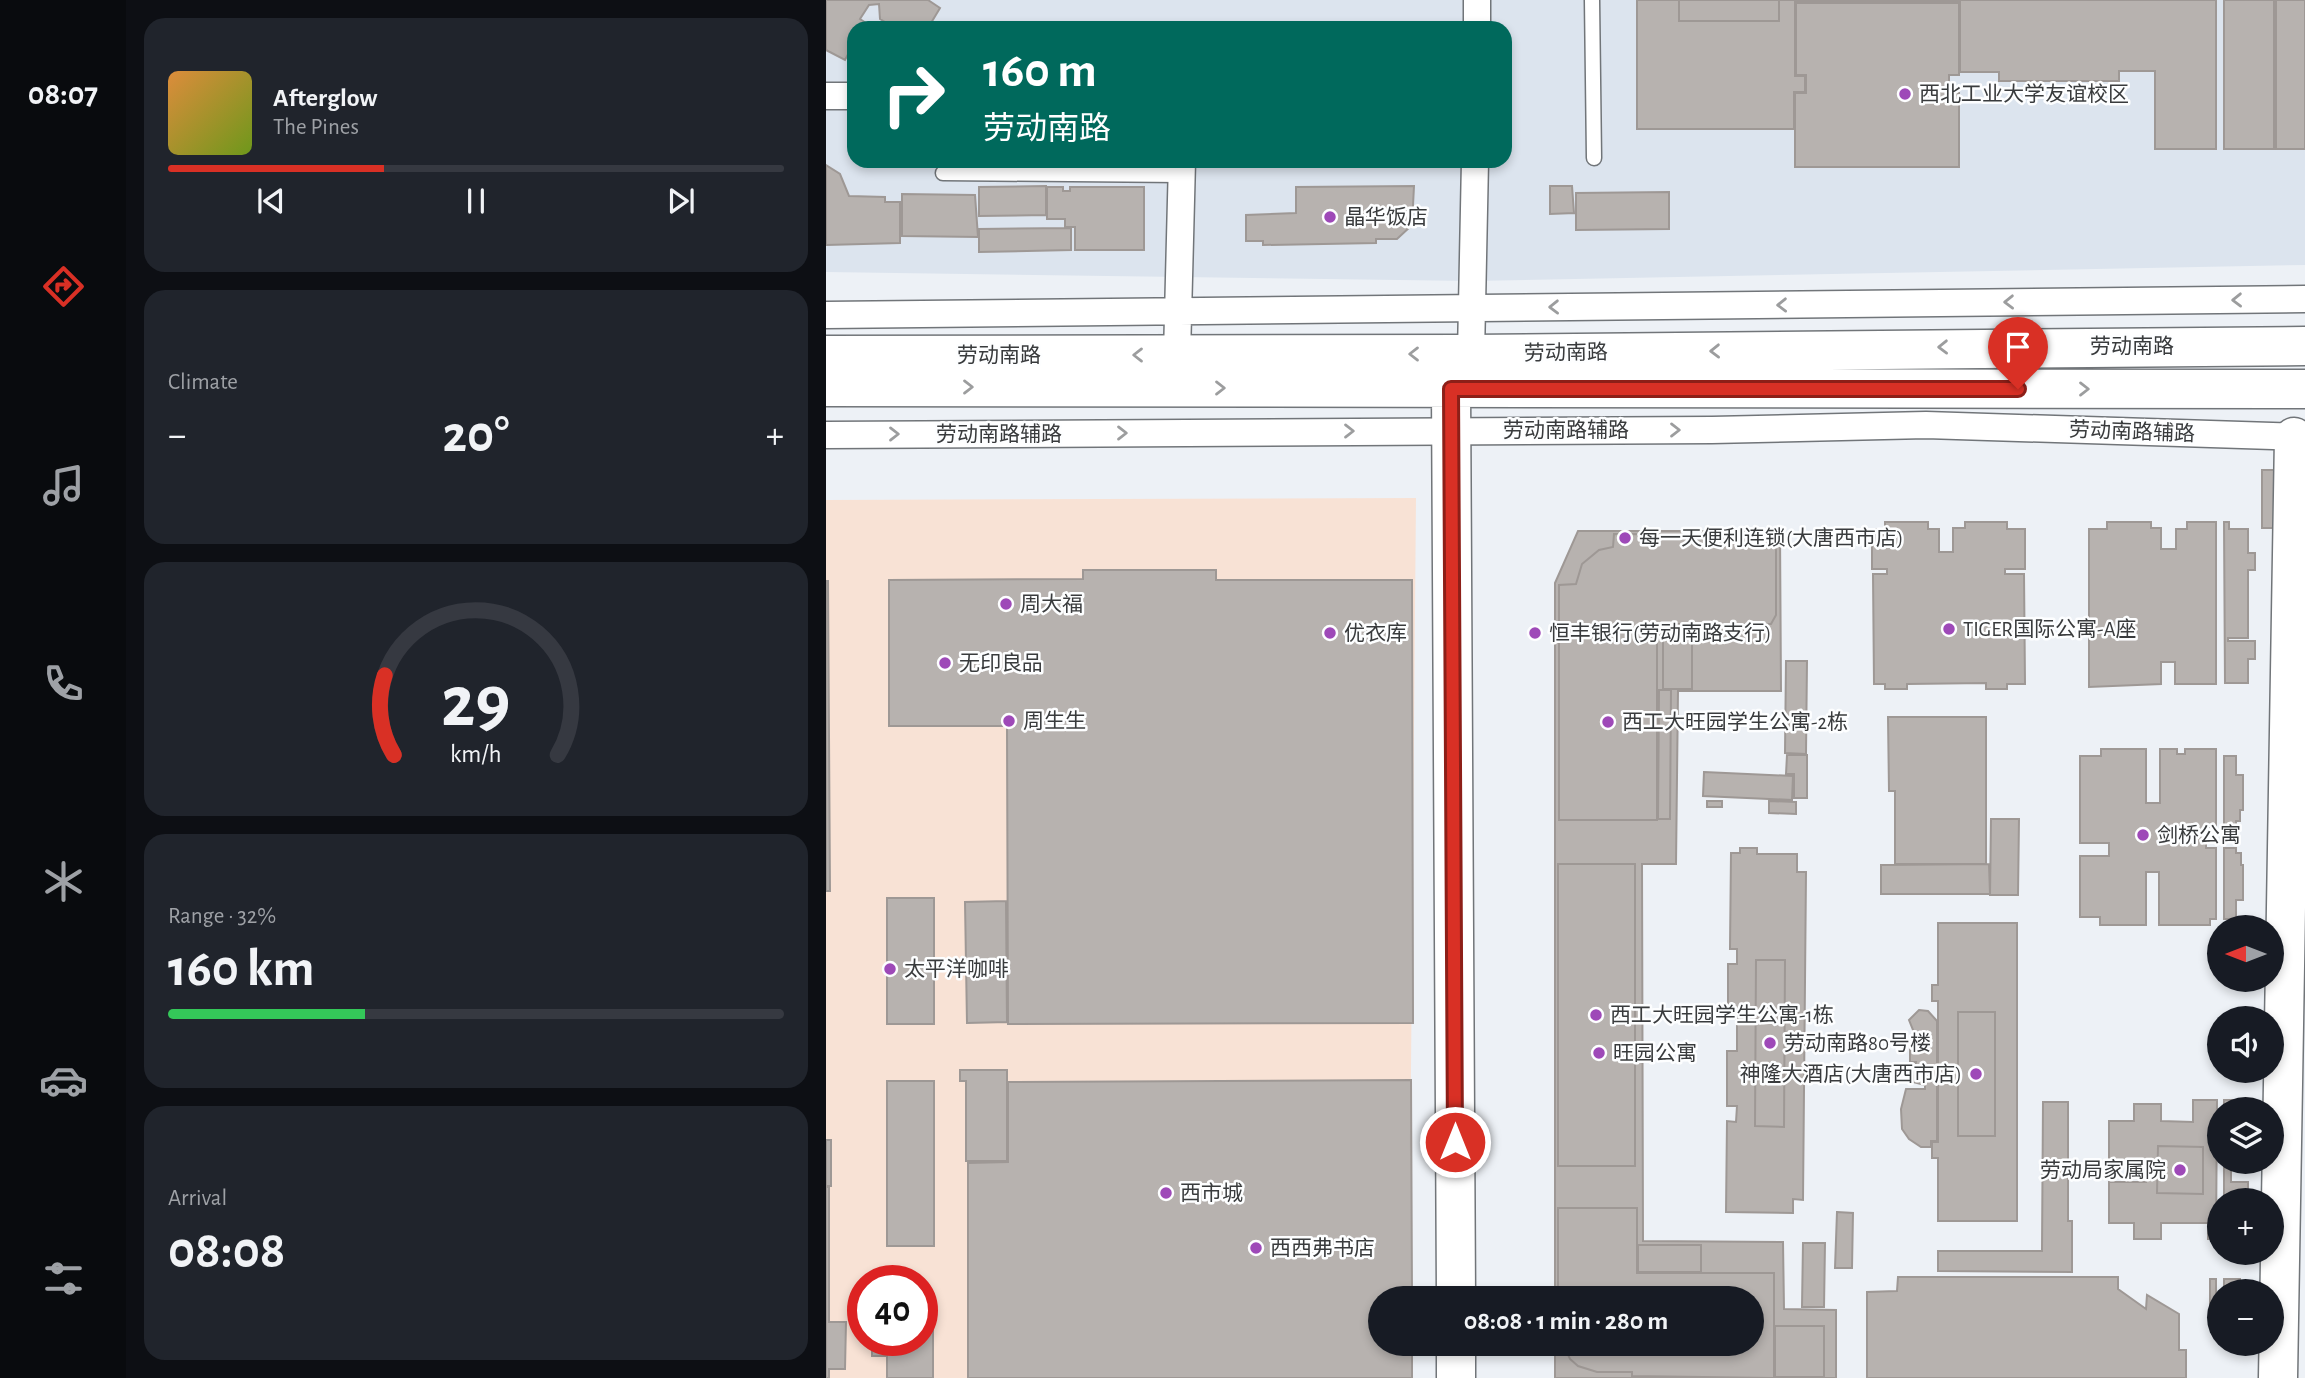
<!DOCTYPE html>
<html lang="en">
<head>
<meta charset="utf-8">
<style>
  :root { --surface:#171b24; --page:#20242c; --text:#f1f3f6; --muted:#9ea1a6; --line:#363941; --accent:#d93025 }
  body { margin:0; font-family:"Alegreya Sans","Noto Sans SC",sans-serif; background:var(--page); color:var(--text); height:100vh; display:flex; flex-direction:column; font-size:26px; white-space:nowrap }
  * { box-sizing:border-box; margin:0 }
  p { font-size:23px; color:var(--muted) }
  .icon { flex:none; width:38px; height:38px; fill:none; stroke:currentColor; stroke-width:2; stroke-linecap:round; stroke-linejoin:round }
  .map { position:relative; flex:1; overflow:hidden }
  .sheet { display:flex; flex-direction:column; gap:18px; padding:18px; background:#0d0f14; width:700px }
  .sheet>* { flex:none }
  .hud { position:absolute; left:21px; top:21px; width:665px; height:147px; border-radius:21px; box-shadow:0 4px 10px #0003; background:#00695c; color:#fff; overflow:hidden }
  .needle { width:46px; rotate:270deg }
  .controls { position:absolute; left:1381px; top:915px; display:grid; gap:14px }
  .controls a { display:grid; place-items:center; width:77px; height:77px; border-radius:50%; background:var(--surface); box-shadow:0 4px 10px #0003; font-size:35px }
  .speed { position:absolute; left:21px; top:1265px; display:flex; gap:14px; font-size:35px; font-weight:700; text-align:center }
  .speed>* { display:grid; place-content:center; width:91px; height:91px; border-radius:50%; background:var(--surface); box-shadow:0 4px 10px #0003; line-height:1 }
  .speed .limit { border:10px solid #d22; background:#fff; color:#111 }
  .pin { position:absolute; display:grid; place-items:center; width:60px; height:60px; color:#fff; margin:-72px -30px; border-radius:50% 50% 50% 0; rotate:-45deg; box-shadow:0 0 7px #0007 }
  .pin .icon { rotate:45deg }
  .me { position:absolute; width:77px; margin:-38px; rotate:0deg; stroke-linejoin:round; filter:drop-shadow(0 0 5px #0008) }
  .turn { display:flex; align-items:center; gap:24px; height:147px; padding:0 21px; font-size:32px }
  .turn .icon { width:91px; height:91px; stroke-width:2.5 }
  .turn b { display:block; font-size:49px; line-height:60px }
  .big { font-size:52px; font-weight:700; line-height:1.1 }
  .sheet .widget { flex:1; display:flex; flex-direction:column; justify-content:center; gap:10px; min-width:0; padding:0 24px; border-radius:21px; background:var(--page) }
  .sheet .dial { align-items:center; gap:0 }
  .dial svg { height:182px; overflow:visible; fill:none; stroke:var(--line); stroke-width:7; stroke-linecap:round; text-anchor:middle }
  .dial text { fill:var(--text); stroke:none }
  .song { display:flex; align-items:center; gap:21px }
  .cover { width:84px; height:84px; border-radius:10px; background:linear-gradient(135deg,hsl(30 70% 55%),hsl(80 70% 35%)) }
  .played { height:7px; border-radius:4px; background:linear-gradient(90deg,var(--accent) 35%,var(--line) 35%) }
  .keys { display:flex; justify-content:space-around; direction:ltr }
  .heat { display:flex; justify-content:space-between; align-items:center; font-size:38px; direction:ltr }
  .charge { height:10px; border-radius:5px; background:linear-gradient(90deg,#34c759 32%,var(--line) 0) }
  .trip { position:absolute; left:542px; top:1286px; width:396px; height:70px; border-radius:35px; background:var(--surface); box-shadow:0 4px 10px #0003; font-weight:700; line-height:70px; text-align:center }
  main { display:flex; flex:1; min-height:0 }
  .tab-bar { display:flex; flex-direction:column; width:126px; justify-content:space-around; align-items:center; background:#090b0e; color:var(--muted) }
  .tab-bar .icon { width:49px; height:49px }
  .tab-bar .selected { color:var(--accent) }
  .tab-bar b { font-size:32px; color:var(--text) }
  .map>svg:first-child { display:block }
  .commercial { fill:#f8e2d5; fill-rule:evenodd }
  .built { fill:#dce4ee; fill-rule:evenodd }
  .building { fill:#b7b2af; stroke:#9e9895; stroke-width:2 }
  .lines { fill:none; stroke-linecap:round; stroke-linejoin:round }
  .lane-casing { stroke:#717579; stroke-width:17 }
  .street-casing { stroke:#717579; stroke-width:29 }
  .secondary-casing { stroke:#717579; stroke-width:41 }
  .lane { stroke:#fff; stroke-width:14 }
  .street { stroke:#fff; stroke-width:26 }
  .secondary { stroke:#fff; stroke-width:38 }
  .oneway { stroke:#9c9d9e }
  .route-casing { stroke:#8d1f18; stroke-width:18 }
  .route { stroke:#d93025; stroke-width:12 }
  .poi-dot { fill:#9e49b8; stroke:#fdfeff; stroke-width:2.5 }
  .labels { text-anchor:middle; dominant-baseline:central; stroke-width:5; stroke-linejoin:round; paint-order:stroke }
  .poi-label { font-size:21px; fill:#393b3d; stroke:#fdfeff; text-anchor:start }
  .street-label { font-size:21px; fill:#393b3d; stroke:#fdfeff }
</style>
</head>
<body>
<main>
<nav class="tab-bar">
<b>08:07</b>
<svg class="icon selected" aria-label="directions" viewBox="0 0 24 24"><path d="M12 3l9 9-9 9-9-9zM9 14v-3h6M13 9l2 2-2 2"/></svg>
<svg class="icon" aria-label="music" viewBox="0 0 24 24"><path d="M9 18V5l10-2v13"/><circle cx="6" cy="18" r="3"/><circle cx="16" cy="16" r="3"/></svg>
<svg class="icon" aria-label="phone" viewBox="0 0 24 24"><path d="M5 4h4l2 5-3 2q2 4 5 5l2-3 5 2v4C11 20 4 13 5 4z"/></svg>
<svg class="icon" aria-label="climate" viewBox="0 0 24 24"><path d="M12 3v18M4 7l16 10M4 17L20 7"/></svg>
<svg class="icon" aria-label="car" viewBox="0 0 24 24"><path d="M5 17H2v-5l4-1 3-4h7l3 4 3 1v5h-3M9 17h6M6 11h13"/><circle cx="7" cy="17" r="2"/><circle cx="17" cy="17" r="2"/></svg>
<svg class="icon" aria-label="filters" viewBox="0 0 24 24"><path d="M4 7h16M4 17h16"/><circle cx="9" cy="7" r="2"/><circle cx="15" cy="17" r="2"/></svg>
</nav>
<section class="sheet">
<div class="widget">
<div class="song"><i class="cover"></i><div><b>Afterglow</b><p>The Pines</p></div></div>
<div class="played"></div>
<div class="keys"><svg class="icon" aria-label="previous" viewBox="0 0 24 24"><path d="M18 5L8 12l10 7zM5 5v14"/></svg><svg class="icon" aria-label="pause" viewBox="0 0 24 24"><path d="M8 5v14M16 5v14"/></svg><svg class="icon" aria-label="next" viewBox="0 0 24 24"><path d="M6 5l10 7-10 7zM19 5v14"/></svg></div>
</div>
<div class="widget"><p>Climate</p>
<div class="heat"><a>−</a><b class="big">20°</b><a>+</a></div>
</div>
<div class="widget dial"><svg viewBox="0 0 100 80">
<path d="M14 69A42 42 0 1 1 86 69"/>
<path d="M14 69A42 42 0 0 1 10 34" stroke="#d93025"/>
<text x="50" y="56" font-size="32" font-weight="700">29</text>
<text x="50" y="72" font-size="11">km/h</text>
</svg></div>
<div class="widget"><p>Range · 32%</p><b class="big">160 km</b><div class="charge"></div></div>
<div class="widget"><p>Arrival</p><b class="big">08:08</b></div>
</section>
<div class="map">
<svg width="1479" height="1378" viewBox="0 0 1479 1378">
  <rect width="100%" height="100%" fill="#edf1f6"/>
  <!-- commercial -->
  <path class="commercial" d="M590 498 583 1298H555V1344L583 1378H0V500ZM37 1281H96V1340H37Z"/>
  <!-- built -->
  <path class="built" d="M0 0H1479V265L646 281 0 272ZM28 28H679V161H28Z"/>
  <!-- building -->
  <path class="building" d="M0 0H102L114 8 102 28H69L54 19 53 4 43 5 34 19 40 23 37 28H28V43L19 60 0 50Z
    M811 0H1390V149H1329V71H1293V81H1173V72H1134V2H969V76H979V92H968V129H811Z
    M853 0H953V21H853Z
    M1398 0H1448V149H1398Z
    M1450 0H1479V149H1450Z
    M970 3H1133V75H1123V93H1133V167H969V93H980V75H970Z
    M0 165 14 174 23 196 59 197V202H74V243L0 245Z
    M220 186V215L153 216V187Z
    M588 186 586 225 571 239H550V243L437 245V241H420V215L470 213V187Z
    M724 186H746L748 213 724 214Z
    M221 187H237V191H244V187H318V250H249V227H239V219H221Z
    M843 192V229L750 230V193Z
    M76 194 149 195 152 237 76 236Z
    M245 228V250L153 252V229Z
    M1436 470H1456V528H1436Z
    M1059 522H1102V529H1113V552H1127V528H1139V522H1181V529H1199V569H1179V574H1198L1199 684H1181V689H1160V683L1081 684V689H1059V684H1048L1047 574H1061V569H1046V529H1059Z
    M1281 522H1325V528H1335V549H1350V529H1361V522H1390V684H1349V662H1335V684L1263 687V529H1281Z
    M1398 522H1403V529H1422V553H1429V570H1422V638H1402V641H1429V659H1422V683H1399Z
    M752 531H954L955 691H852L850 864H816L817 1241 957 1242 958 1309 1010 1310V1378H729V1344H926V1298H729V583Z
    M788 534 950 535V615L945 624H831V820H733V585L750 584 756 564 773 550 787 547Z
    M257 570H390V580H586L587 1023 182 1024 181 726H63V580L257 579Z
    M0 581H2L4 891H0Z
    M837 624H866V689H837Z
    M917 624H939V631H917Z
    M960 661H981L980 754 959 753Z
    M833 690H845L844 819H832Z
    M1062 717H1160V864H1069V791H1063Z
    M1275 749H1320V803H1334V749H1351V754H1359V749H1390V827H1380V848H1390V919H1384V925H1333V872H1320V925H1274V917H1254V856H1283V843H1254V756H1275Z
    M961 755H981V798H968V774H960Z
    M1398 756H1410V775H1417V810H1414V821H1410V827H1398Z
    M878 772 967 776 966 800 877 796Z
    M881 801H896V807H881Z
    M943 801 970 802V814L943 813Z
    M1165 819H1193L1192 895H1164Z
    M914 848H931V854H971V872H980L977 1200 967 1199V1213L900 1212 901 1121 910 1122 911 1106H901V1051H911V1019H902V964H911V949H904L905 853H914Z
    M1398 848H1410V853H1415V865H1417V900H1410V919H1398Z
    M732 864H809V1166H732Z
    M1163 864 1164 894H1055V865Z
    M61 898H108V1024H61Z
    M180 901 181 1022 141 1023 139 902Z
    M1112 923H1191V1221H1112V1158H1106V1142H1112V1001H1106V985H1112Z
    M930 960H959L958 1127 929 1126Z
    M1093 1010 1102 1011 1111 1021V1141H1105V1147H1095L1083 1139 1076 1129 1075 1109 1080 1089H1099V1085L1087 1082 1090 1062H1084V1038H1089V1035L1083 1020Z
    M1132 1012H1169V1136H1132Z
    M134 1070H181V1161H140V1081H134Z
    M585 1080 586 1298H555V1344H586V1378H142V1163L182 1162V1082Z
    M61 1081H108V1246H61Z
    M1367 1100H1391L1390 1239H1382V1223H1335V1239H1308V1223H1283V1182H1320V1161H1283V1121H1308V1104H1335V1121L1367 1122Z
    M1398 1100H1422V1110H1398Z
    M1217 1102H1242V1221H1246V1272L1112 1271V1251H1216Z
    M0 1140H5V1186H0Z
    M1332 1146 1377 1147V1194L1331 1193Z
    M1398 1162H1405V1182H1422V1200H1398Z
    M0 1187H3V1322H20L19 1369H3V1378H0Z
    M732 1208H811V1273H948V1378L806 1376V1372H771L752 1366 744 1359 737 1344H926V1298H732Z
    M1011 1212 1027 1213 1026 1268H1009Z
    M977 1243H999L998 1307H976Z
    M812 1245H875V1272H812Z
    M1072 1277H1292V1289L1320 1309 1321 1295 1353 1314V1350H1360V1378H1041V1292L1071 1291Z
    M1384 1279H1390V1312H1384Z
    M1398 1279H1414V1292H1398Z
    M96 1318H107V1378H61V1356H46V1340H96Z
    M949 1326H998V1377H949Z"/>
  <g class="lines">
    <!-- lane casing -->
    <g class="lane-casing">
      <path id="lane" d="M766 0 768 158
        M117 173 355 175"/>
    </g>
    <!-- street casing -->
    <g class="street-casing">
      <path id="street" d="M651 28V0
        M0 96H28
        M0 315 1479 299
        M645 354 649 161
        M351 355 356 161
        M0 435 886 430 1100 425 1479 437"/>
    </g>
    <!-- secondary casing -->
    <g class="secondary-casing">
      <path id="secondary" d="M0 355 645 354 1479 346
        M0 387 1479 389
        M625 389 630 1298
        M630 1344V1378
        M1452 1378 1468 437"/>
    </g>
    <!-- lane -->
    <use href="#lane" class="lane"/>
    <!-- street -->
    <use href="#street" class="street"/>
    <!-- secondary -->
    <use href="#secondary" class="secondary"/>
  </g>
  <!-- one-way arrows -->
  <defs><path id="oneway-chevron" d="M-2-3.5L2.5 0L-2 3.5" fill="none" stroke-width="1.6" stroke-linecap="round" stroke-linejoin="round" transform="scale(1.75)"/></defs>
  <g class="oneway">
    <use href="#oneway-chevron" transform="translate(1411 300) rotate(179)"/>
    <use href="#oneway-chevron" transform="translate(1183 302) rotate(179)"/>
    <use href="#oneway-chevron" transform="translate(956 305) rotate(179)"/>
    <use href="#oneway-chevron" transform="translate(728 307) rotate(179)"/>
    <use href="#oneway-chevron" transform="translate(1117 347) rotate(179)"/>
    <use href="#oneway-chevron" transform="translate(889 351) rotate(179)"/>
    <use href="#oneway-chevron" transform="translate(588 354) rotate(180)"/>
    <use href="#oneway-chevron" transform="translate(312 355) rotate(-180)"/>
    <use href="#oneway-chevron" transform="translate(142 387)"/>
    <use href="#oneway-chevron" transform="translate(394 388)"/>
    <use href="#oneway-chevron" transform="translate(1258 389)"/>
    <use href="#oneway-chevron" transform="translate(849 430)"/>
    <use href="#oneway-chevron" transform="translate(523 431)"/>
    <use href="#oneway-chevron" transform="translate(296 433)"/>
    <use href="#oneway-chevron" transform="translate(68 434)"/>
  </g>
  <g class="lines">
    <!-- route casing -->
    <g class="route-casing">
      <path id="route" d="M629 1142 625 389H1192"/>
    </g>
    <!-- route -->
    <use href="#route" class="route"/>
  </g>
  <!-- markers -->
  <g class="poi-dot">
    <circle cx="1079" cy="94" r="7"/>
    <circle cx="504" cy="217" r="7"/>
    <circle cx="799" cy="538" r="7"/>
    <circle cx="180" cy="604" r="7"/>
    <circle cx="1123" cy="629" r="7"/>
    <circle cx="504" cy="633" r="7"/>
    <circle cx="709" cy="633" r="7"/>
    <circle cx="119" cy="663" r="7"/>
    <circle cx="183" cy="721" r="7"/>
    <circle cx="782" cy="722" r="7"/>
    <circle cx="1317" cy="835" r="7"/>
    <circle cx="64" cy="969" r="7"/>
    <circle cx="770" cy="1015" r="7"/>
    <circle cx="944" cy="1043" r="7"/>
    <circle cx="773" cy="1053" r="7"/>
    <circle cx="1150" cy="1074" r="7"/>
    <circle cx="1354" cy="1170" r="7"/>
    <circle cx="340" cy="1193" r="7"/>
    <circle cx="430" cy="1248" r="7"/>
  </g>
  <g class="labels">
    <!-- poi labels -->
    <g class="poi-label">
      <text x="1093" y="94">西北工业大学友谊校区</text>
      <text x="518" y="217">晶华饭店</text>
      <text x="813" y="538">每一天便利连锁(大唐西市店)</text>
      <text x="194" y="604">周大福</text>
      <text x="1137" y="629">TIGER国际公寓-A座</text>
      <text x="518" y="633">优衣库</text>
      <text x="723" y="633">恒丰银行(劳动南路支行)</text>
      <text x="133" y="663">无印良品</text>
      <text x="197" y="721">周生生</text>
      <text x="796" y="722">西工大旺园学生公寓-2栋</text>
      <text x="1331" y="835">剑桥公寓</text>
      <text x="78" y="969">太平洋咖啡</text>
      <text x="784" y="1015">西工大旺园学生公寓-1栋</text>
      <text x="958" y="1043">劳动南路80号楼</text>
      <text x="787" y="1053">旺园公寓</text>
      <text x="1136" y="1074" text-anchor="end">神隆大酒店(大唐西市店)</text>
      <text x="1340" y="1170" text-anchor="end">劳动局家属院</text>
      <text x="354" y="1193">西市城</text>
      <text x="444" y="1248">西西弗书店</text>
    </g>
    <!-- street labels -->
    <g class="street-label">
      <text x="1306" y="346">劳动南路</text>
      <text transform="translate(740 353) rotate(-1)">劳动南路</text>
      <text x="173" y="355">劳动南路</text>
      <text x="740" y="430">劳动南路辅路</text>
      <text transform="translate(1306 432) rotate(2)">劳动南路辅路</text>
      <text x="173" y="434">劳动南路辅路</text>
    </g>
  </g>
</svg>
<div class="controls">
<a><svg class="needle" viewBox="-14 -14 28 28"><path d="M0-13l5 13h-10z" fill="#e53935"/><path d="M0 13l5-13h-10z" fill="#9ea1a6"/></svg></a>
<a><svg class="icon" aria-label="sound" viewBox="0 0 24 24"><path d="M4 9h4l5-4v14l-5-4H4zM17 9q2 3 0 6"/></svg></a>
<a><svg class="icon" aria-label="layers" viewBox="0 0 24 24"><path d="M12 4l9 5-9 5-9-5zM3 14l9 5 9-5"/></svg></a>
<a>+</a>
<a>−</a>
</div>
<div class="speed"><div class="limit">40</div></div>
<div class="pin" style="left:1192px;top:389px;background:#d93025"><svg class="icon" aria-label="arrive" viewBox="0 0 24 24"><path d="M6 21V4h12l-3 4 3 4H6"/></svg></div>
<svg class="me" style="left:629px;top:1142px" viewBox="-20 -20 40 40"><circle r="17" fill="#d93025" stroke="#fff" stroke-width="3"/><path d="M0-11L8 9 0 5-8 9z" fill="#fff"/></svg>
<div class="trip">08:08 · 1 min · 280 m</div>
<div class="hud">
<div class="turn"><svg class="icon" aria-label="right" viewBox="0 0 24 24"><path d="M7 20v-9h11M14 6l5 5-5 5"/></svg><div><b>160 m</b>劳动南路</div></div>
</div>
</div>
</main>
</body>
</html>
